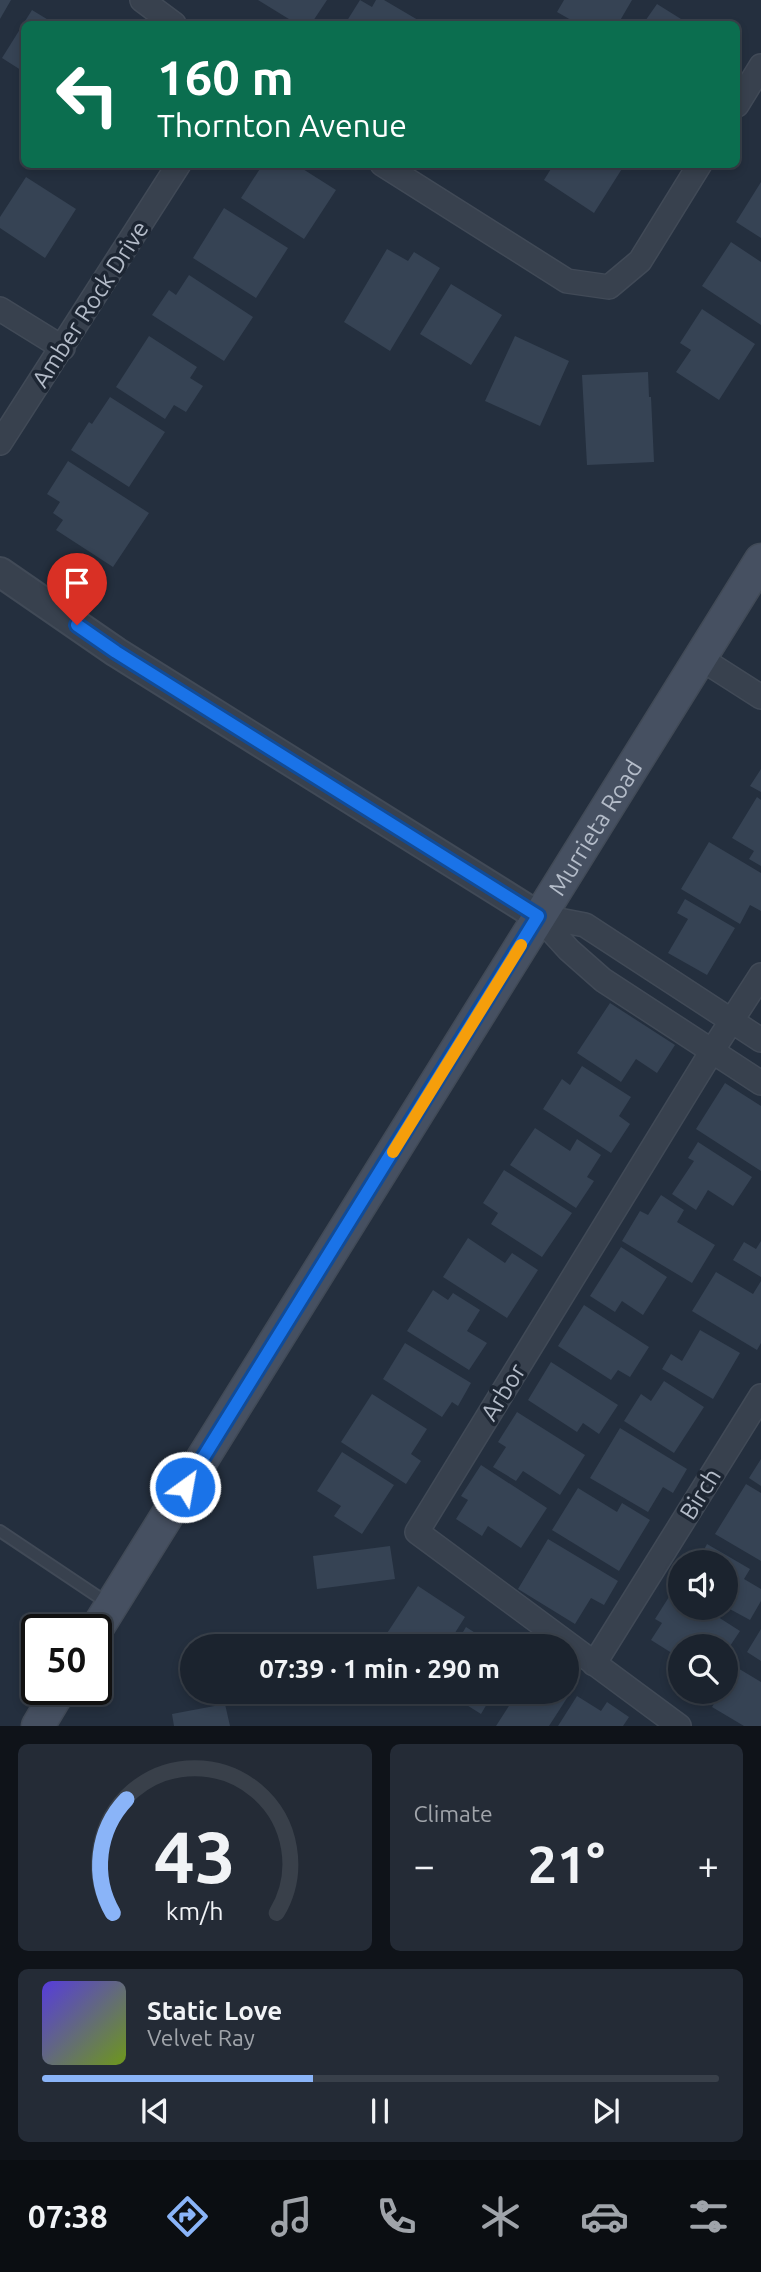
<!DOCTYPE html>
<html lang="en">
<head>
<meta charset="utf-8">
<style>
  :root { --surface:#1b232e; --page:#242b36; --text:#f1f3f6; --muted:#a0a4aa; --line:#39404a; --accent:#8ab4f8 }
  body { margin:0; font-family:Ubuntu,sans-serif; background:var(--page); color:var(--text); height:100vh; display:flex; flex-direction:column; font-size:26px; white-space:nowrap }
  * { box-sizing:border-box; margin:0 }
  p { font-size:23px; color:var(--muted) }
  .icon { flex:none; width:38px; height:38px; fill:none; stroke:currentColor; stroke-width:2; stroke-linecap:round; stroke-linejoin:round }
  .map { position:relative; height:1726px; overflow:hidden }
  .sheet { display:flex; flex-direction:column; gap:18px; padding:18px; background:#0f1319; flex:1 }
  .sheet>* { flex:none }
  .hud { position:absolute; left:21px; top:21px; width:719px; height:147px; border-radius:10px; box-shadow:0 4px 10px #0003,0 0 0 2px var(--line); background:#0b6e4f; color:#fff; overflow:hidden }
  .buttons { position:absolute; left:668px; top:1550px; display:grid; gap:14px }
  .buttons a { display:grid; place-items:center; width:70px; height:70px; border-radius:50%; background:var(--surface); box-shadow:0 4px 10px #0003,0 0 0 2px var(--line); font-size:35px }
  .speed { position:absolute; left:21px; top:1614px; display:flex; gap:14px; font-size:35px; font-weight:700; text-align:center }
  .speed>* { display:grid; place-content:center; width:91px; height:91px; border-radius:50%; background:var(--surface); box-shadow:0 4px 10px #0003,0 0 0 2px var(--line); line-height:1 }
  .speed .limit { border:4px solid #111; border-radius:10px; background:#fff; color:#111 }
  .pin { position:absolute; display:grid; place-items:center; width:60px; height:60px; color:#fff; margin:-72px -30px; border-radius:50% 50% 50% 0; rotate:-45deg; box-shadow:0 0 7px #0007 }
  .pin .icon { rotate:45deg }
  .me { position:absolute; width:77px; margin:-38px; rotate:32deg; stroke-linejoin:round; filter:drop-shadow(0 0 5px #0008) }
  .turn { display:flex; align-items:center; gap:24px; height:147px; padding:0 21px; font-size:32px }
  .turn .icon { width:91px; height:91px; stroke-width:2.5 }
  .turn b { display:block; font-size:49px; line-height:60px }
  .big { font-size:52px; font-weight:600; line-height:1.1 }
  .sheet .card { flex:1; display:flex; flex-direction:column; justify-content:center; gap:10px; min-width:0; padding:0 24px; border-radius:10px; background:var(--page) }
  .sheet .dial { align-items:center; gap:0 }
  .dial svg { height:182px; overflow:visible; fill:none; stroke:var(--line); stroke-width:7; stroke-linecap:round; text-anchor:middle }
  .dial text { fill:var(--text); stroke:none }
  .song { display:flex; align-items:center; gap:21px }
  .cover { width:84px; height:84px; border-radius:10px; background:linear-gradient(135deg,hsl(250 70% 55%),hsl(80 70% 35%)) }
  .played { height:7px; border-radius:4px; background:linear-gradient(90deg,var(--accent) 40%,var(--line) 40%) }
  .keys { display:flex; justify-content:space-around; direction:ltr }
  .heat { display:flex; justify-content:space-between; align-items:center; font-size:38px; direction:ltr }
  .sheet .tiles { flex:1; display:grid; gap:18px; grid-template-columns:1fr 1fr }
  .card:last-child { grid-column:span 2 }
  .trip { position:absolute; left:180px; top:1634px; width:399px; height:70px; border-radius:35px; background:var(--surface); box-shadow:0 4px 10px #0003,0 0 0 2px var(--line); font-weight:600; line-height:70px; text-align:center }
  .dock { display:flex; height:112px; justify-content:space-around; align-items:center; background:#0b0e12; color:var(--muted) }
  .dock .icon { width:49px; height:49px }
  .dock .on { color:var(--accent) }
  .dock b { font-size:32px; color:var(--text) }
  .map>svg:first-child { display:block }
  .building { fill:#364354 }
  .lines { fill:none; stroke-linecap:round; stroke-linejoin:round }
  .service-casing { stroke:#414a57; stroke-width:14 }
  .minor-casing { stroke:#414a57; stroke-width:26 }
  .tertiary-casing { stroke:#414a57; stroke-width:32 }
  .secondary-casing { stroke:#414a57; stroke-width:35 }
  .service { stroke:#38414e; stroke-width:10 }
  .minor { stroke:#38414e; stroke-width:23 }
  .tertiary { stroke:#38414e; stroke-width:28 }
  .secondary { stroke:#465061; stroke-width:32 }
  .route-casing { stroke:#114b97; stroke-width:18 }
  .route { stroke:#1a73e8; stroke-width:12 }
  .slow { stroke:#f59e0b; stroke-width:12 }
  .labels { text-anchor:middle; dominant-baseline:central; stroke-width:7; stroke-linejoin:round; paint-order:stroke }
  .street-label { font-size:24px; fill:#b4bcc9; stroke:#1d2633 }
</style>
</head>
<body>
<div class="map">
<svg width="761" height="1726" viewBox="0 0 761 1726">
  <rect width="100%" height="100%" fill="#242f3e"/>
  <!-- building -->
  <path class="building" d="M0 0H11L0 19Z
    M258 0H327L311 24H297Z
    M360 0 372 7 376 0H384L418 20 415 24H345Z
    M564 0H632L618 24H578L557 12Z
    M657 4 689 24H643Z
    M32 10 55 24H24V72L2 58Z
    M263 164H295L336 190 304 239 241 198Z
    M554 164H625L594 213 544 180Z
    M26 177 76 209 45 258 0 228V217Z
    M761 182V238L736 222Z
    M224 208 288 248 256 298 193 258Z
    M731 242 761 262V325L702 286Z
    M387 249 408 261 414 252 440 268 390 351 344 322Z
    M189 275 253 317 224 361 152 315 169 290 176 295Z
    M451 284 502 315 471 365 420 334Z
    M702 309 755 344 719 400 676 372 691 350 680 343Z
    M149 336 197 367 190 378 203 386 186 412 174 405 165 419 116 387Z
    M515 336 569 361 540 426 485 401Z
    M648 372 649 397H651L654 462 587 465 582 375Z
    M110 397 165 432 129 487 71 450 89 422 92 424Z
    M68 461 149 513 113 567 56 530 63 520 53 513 60 502 47 494Z
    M761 769V792L750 786Z
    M757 797 761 800V866L749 859 754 851 732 838Z
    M709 842 761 873V911L750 905 740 924 681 889Z
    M685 899 735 928 707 975 668 953 688 919 677 913Z
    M610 1003 675 1045 657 1073 636 1059 621 1082 577 1053Z
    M582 1066 631 1097 619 1116 630 1124 611 1153 543 1109 562 1079 570 1085Z
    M725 1083 761 1106V1171L696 1129Z
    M535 1128 570 1151 577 1139 601 1155 587 1177 594 1181 576 1208 510 1165Z
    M698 1142 752 1177 733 1206 708 1190 696 1210 672 1194 694 1161 688 1158Z
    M504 1170 572 1213 542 1257 491 1224 498 1213 483 1203Z
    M661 1195 684 1210 677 1222 715 1245 692 1283 622 1241 640 1211 648 1215Z
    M468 1238 505 1263 512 1253 538 1270 507 1318 443 1277Z
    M761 1241V1277L733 1260 744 1242 756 1249Z
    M621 1247 667 1277 643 1315 622 1301 615 1312 590 1296Z
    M716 1272 753 1294 761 1281V1343L757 1350 692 1311Z
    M433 1290 448 1300 453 1293 480 1310 467 1331 487 1343 469 1370 407 1331Z
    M584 1305 649 1347 630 1377 618 1370 611 1380 558 1346Z
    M700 1330 740 1353 713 1399 662 1369 671 1354 682 1361Z
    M405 1343 471 1383 458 1406 452 1402 442 1417 383 1379Z
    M551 1362 618 1405 599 1434 583 1423 577 1432 528 1400Z
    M664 1381 704 1407 674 1453 624 1421 641 1394 651 1401Z
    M372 1394 427 1429 411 1454 421 1461 406 1484 341 1442Z
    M517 1412 585 1455 560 1495 523 1471 516 1481 493 1467 506 1447 498 1442Z
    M620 1428 687 1469 673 1493 663 1487 648 1512 590 1478Z
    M342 1452 394 1485 362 1534 334 1516 341 1506 317 1491Z
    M761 1459V1486L749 1478Z
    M481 1465 547 1508 521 1548 488 1526 482 1536 456 1519 468 1500 461 1496Z
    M746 1484 761 1493V1561L715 1534Z
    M578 1488 617 1512 622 1503 650 1520 619 1571 552 1530Z
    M548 1539 618 1581 604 1605 591 1598 575 1624 518 1589Z
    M707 1544 750 1569 744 1579 761 1589V1601L750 1620 726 1607V1563H697Z
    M390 1546 395 1579 317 1589 313 1556Z
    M418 1586 465 1617 446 1647 439 1643 437 1647H378Z
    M674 1589 681 1593V1608H704L740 1631 726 1652V1647H680L675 1655 651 1640 662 1623 655 1619Z
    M466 1627 491 1643 497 1634 518 1647H454Z
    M761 1629V1661L747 1652Z
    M736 1667 761 1682V1726H744L712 1707 721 1692H726V1683Z
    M567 1678 576 1684 549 1726H496L518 1692H567Z
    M446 1692H494L481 1714Z
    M577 1696 601 1711 607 1702 629 1717 623 1726H558Z
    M225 1704 230 1726H174L172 1714Z"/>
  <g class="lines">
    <!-- service casing -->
    <g class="service-casing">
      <path id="service" d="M0 1531 109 1604"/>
    </g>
    <!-- minor casing -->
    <g class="minor-casing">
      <path id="minor" d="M142 0 174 24
        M737 105 761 66
        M382 164 567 281 609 287 640 261 700 164
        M0 309 63 348
        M0 443 179 164
        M700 658 761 697
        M538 916 569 950 603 980 761 1083
        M538 916 585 925 761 1040
        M594 1664 761 1396
        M679 1726 417 1532 712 1051 761 975"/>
    </g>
    <!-- tertiary casing -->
    <g class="tertiary-casing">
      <path id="tertiary" d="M0 572 116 652 538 916"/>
    </g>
    <!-- secondary casing -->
    <g class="secondary-casing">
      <g id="secondary">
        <path id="s1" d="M96 1630 761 560"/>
        <path d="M38 1726 60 1689"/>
      </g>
    </g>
    <!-- service -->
    <use href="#service" class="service"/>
    <!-- minor -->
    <use href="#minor" class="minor"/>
    <!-- tertiary -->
    <use href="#tertiary" class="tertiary"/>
    <!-- secondary -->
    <use href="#secondary" class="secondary"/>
  </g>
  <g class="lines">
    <!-- route casing -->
    <g class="route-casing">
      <path id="route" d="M77 625 116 652 538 916 185 1487"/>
    </g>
    <!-- route -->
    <use href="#route" class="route"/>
    <!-- slow -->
    <path class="slow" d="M393 1152 521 945"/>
  </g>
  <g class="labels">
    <!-- street labels -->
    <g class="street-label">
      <text transform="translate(90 304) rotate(-57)">Amber Rock Drive</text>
      <text stroke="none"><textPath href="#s1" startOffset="945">Murrieta Road</textPath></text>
      <text transform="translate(503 1392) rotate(-58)">Arbor</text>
      <text transform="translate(700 1494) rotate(-58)">Birch</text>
    </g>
  </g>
</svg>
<div class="buttons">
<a><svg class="icon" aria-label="sound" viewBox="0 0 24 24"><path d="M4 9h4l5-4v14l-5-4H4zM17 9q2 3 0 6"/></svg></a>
<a><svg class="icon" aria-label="search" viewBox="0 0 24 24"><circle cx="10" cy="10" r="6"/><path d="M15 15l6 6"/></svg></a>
</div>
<div class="speed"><div class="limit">50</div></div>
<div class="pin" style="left:77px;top:625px;background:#d93025"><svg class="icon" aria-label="arrive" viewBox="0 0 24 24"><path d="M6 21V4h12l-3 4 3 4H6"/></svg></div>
<svg class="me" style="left:185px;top:1487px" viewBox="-20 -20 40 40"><circle r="17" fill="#1a73e8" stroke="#fff" stroke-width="3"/><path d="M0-11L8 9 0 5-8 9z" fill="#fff"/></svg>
<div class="trip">07:39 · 1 min · 290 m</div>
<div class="hud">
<div class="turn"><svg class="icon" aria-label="left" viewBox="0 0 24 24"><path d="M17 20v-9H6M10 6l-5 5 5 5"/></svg><div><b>160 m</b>Thornton Avenue</div></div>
</div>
</div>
<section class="sheet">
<div class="tiles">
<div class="card dial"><svg viewBox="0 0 100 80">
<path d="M14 69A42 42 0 1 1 86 69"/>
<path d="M14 69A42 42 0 0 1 20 19" stroke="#8ab4f8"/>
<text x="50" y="56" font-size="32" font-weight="700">43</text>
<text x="50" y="72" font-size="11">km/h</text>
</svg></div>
<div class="card"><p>Climate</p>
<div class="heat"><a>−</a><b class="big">21°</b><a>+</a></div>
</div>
<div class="card">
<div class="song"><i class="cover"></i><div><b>Static Love</b><p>Velvet Ray</p></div></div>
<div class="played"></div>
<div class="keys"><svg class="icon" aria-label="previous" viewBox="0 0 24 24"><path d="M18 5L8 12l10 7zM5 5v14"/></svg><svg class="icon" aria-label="pause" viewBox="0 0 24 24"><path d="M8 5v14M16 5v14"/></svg><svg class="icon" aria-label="next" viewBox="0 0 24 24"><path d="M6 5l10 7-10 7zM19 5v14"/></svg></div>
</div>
</div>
</section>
<nav class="dock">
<b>07:38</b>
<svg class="icon on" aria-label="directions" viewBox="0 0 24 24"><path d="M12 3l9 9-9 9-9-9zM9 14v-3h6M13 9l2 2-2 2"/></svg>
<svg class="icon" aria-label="music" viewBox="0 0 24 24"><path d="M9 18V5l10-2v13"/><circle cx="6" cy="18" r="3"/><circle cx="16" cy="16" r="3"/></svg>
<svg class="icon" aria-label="phone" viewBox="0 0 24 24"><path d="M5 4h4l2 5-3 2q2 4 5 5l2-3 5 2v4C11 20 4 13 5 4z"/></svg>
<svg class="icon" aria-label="climate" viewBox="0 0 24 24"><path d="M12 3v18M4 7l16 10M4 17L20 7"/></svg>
<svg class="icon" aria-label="car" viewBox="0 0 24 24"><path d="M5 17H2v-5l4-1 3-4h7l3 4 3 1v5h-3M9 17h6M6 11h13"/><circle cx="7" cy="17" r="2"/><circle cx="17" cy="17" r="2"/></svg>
<svg class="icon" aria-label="filters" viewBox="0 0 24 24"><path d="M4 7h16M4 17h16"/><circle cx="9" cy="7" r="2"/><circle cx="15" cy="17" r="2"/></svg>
</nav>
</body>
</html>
